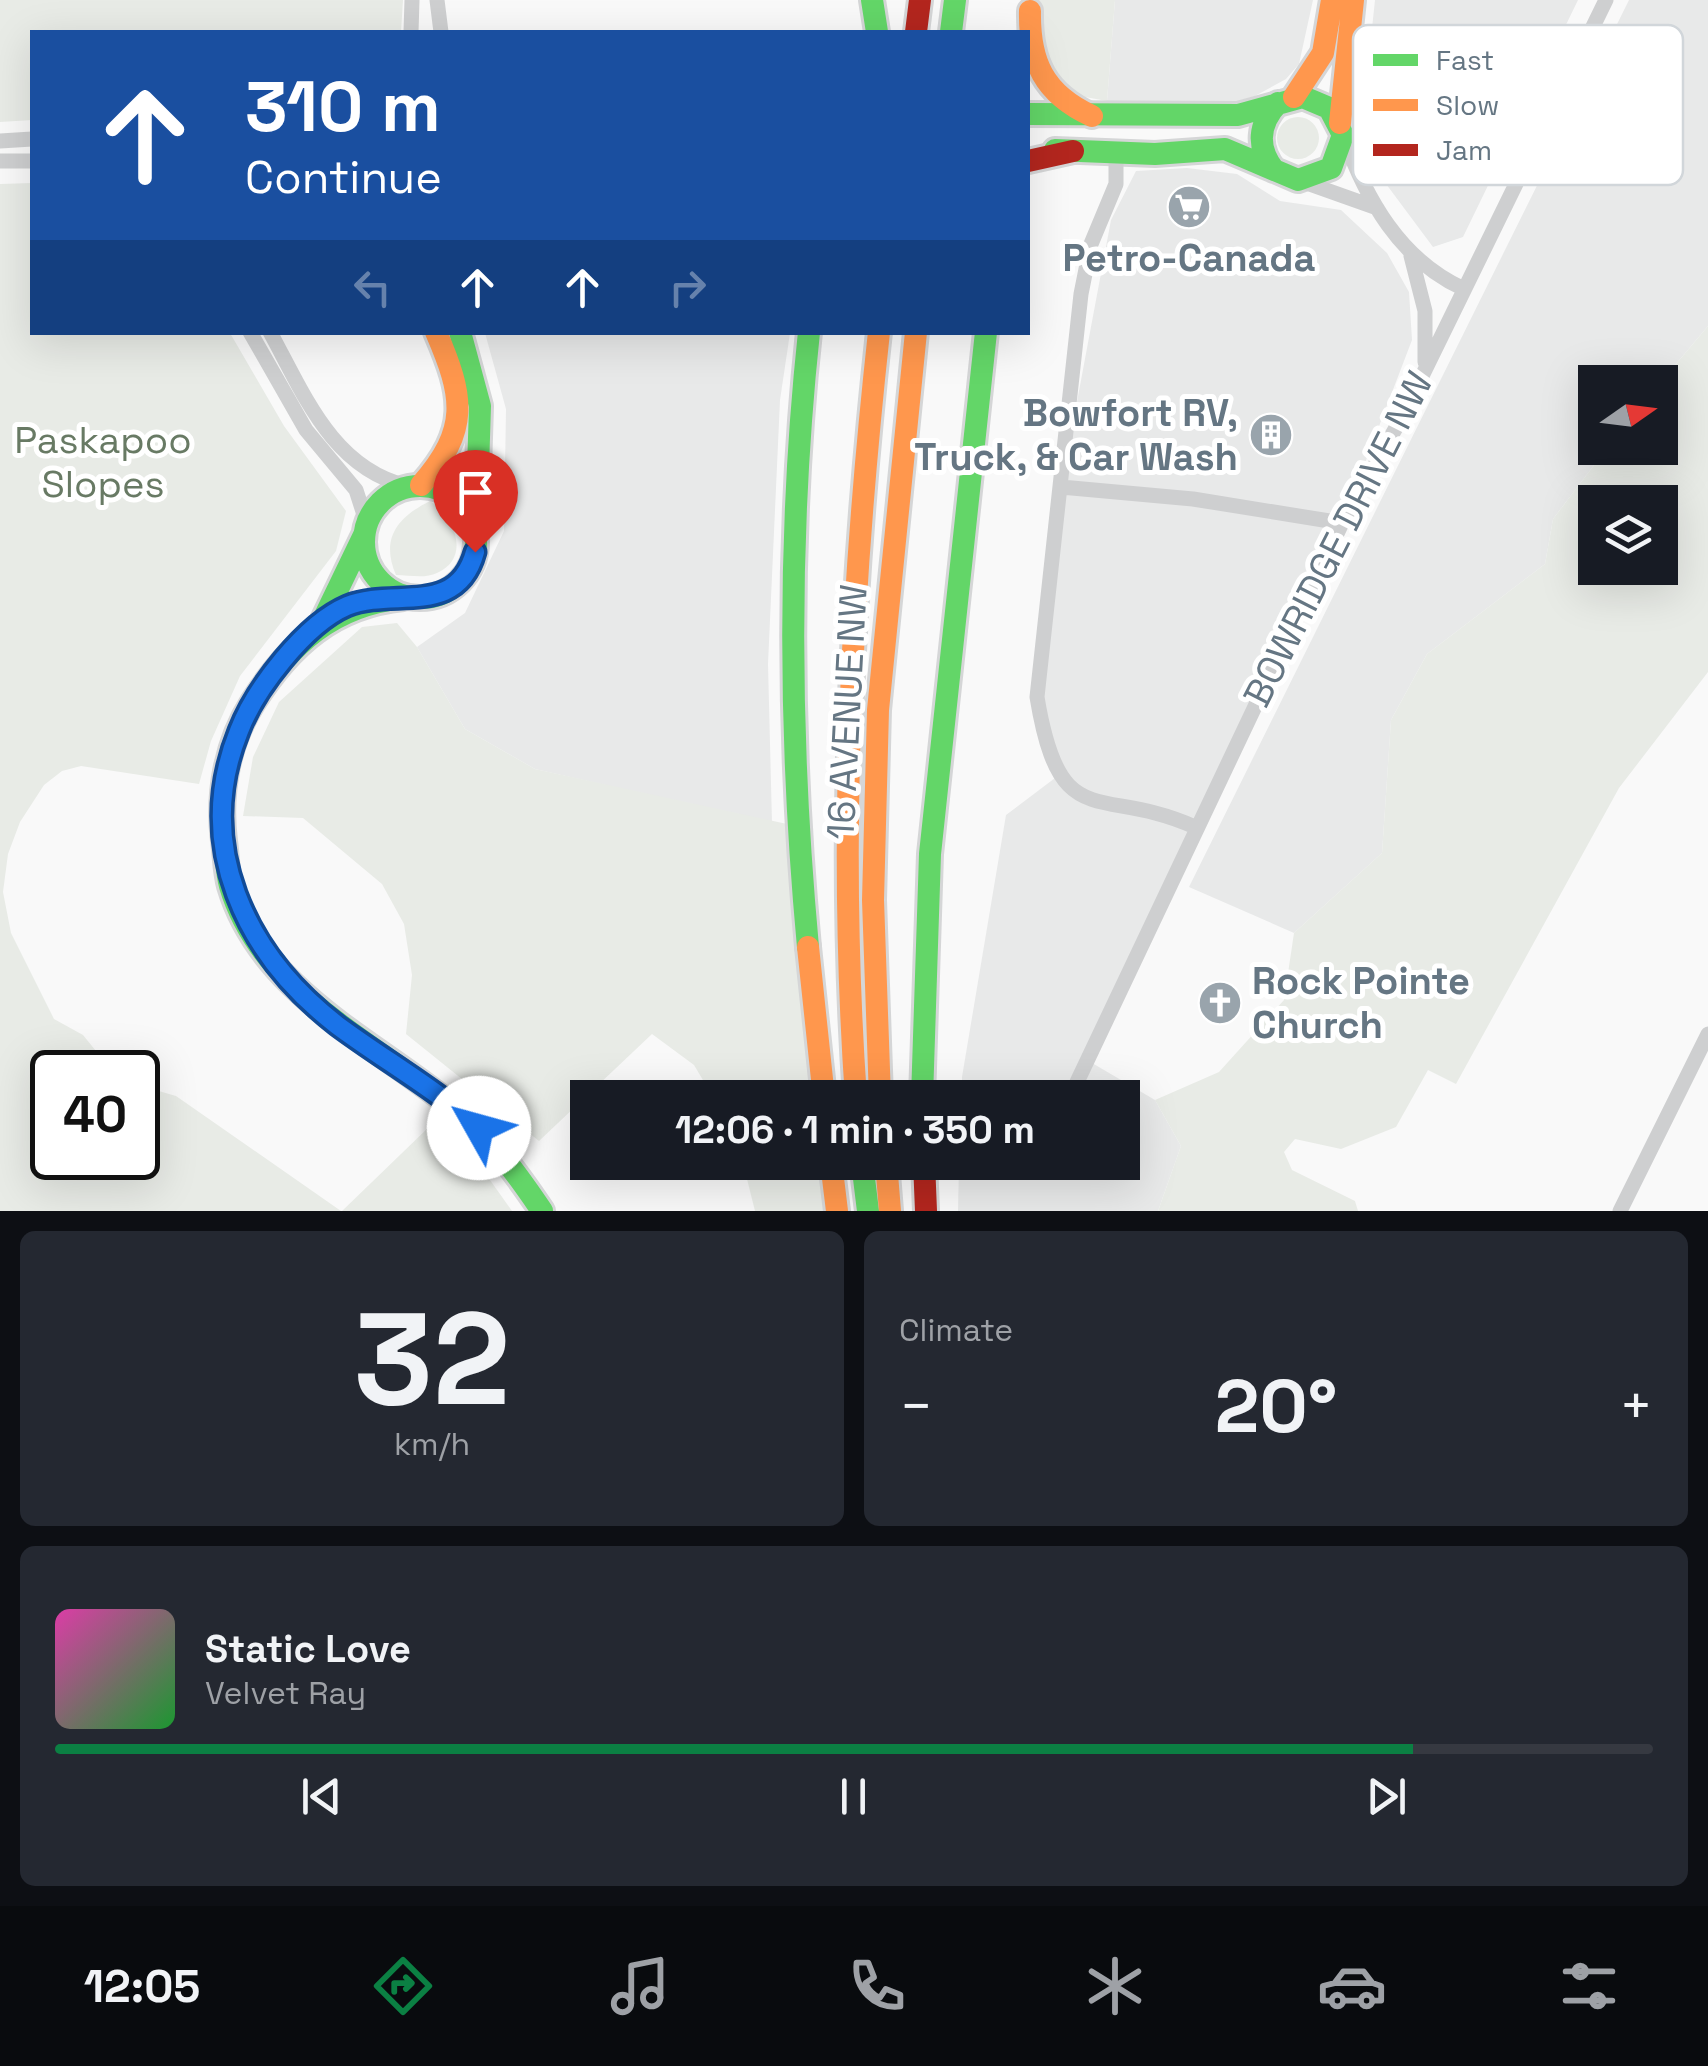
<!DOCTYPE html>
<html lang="en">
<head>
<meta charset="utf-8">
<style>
  :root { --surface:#171b24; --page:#242831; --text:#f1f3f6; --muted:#9ea1a6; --line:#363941; --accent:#0b8043 }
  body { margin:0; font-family:"Space Grotesk",sans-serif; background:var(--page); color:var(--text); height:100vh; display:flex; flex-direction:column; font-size:38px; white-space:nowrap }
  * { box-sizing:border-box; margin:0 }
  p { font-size:32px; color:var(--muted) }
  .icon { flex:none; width:55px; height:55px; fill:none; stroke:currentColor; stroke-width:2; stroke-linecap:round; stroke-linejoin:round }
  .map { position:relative; height:1211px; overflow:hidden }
  .details { display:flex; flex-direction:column; gap:20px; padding:20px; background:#0d0f14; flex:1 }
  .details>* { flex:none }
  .top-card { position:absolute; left:30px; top:30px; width:1000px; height:305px; border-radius:0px; box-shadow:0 10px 40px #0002; background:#1a4fa0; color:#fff; overflow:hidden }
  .needle { width:65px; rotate:76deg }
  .buttons { position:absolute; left:1578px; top:365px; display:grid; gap:20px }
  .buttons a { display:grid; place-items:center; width:100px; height:100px; border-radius:0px; background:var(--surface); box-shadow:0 10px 40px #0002; font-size:50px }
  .speed { position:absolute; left:30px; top:1050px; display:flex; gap:20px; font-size:50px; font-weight:700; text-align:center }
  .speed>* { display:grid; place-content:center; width:130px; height:130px; border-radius:50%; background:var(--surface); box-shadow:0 10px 40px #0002; line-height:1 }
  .speed .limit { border:5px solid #111; border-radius:15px; background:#fff; color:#111 }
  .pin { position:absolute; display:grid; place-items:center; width:85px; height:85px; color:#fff; margin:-102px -42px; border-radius:50% 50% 50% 0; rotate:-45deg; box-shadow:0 0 10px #0007 }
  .pin .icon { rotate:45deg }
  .me { position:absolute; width:110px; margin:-55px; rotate:308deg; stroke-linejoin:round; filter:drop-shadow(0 0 8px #0008) }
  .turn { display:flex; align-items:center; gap:35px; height:210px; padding:0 50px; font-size:45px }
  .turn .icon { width:130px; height:130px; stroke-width:2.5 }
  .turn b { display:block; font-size:70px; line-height:85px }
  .lanes { display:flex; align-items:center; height:95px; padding:0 50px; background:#0003; justify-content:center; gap:50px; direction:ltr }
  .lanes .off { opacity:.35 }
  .big { font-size:75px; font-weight:700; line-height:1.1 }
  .details .widget { flex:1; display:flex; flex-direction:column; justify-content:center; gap:15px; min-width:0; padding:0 35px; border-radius:15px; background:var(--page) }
  .details .dial { align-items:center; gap:0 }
  .dial b { font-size:130px; line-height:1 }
  .song { display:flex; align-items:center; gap:30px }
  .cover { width:120px; height:120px; border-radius:15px; background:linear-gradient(135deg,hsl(320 70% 55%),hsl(130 70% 35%)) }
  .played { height:10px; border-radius:5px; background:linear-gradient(90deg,var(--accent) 85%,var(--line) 85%) }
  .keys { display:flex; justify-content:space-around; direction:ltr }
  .heat { display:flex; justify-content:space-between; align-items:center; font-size:55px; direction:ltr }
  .details .tiles { flex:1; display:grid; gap:20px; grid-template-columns:1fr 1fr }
  .widget:last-child { grid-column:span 2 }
  .trip { position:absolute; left:570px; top:1080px; width:570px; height:100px; border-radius:0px; background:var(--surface); box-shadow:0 10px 40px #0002; font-weight:700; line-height:100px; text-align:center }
  .tabs { display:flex; height:160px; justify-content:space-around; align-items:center; background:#090b0e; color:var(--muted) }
  .tabs .icon { width:70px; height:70px }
  .tabs .current { color:var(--accent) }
  .tabs b { font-size:45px; color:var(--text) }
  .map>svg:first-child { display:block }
  .built { fill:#e8e9e9 }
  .green { fill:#e8ebe6; fill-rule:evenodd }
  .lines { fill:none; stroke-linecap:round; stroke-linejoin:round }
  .fast-casing { stroke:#d5d6d7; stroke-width:28 }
  .slow-casing { stroke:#d5d6d7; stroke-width:28 }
  .jam-casing { stroke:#d5d6d7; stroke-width:28 }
  .street { stroke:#cecfd0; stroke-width:15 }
  .fast { stroke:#63d668; stroke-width:22 }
  .slow { stroke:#ff974d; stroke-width:22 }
  .jam { stroke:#b3261e; stroke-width:22 }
  .route-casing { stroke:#114b97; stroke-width:25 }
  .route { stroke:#1a73e8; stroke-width:18 }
  .labels { text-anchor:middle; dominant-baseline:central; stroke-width:10; stroke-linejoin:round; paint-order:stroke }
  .poi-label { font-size:38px; font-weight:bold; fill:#657683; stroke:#fff }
  .park-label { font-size:38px; fill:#687a64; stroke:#fff }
  .street-label { font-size:38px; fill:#657683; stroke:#fff }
  .key { fill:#fff; stroke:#d1d6da; stroke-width:2.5 }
  .key-label { font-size:28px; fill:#657683 }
</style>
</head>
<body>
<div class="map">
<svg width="1708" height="1211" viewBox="0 0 1708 1211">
  <rect width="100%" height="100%" fill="#f9f9f9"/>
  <!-- built -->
  <path class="built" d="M1115 0H1313L1299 64 1286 79 1255 96 1224 105 1107 101Z
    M1375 0H1578L1463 237 1433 247 1366 157 1362 123Z
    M1629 0H1708V326L1660 383 1595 382V448H1607L1553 519 1545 564 1427 654 1391 720 1382 853 1294 933 1189 887Z
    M1187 168 1237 174 1280 201 1341 210 1387 253 1409 292 1412 340 1342 523 1087 1060 1155 1100 1181 1146 1158 1211H958L959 1163 1122 1162V1098L962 1097V1077L1006 815 1059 775 1037 697 1061 487 1111 220 1136 171Z
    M485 333H790L780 400 768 664 772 823 535 769 465 729 417 647 465 613 504 531 506 409Z"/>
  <!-- green -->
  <path class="green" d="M0 0H403L401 32H32V120L0 122Z
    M1039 0H1115L1107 101 1074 95 1054 83 1036 13Z
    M1277 138a21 21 0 1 1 42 0a21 21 0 1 1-42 0Z
    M32 183V332L230 333 284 426 346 511 336 551 240 676 211 741 199 784 81 766 62 771 44 785 20 822 8 854 3 892 11 933 54 1019 83 1035 113 1072H52V1158H138V1085L176 1096 341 1211H0V184Z
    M1708 326V672L1619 788 1456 1084 1428 1070 1396 1127 1341 1149 1295 1139 1284 1152 1292 1170 1355 1201 1358 1211H1158L1181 1146 1155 1100 1219 1072 1284 1000 1294 933 1382 853 1391 720 1427 654 1545 564 1553 519 1607 448H1660V383ZM1595 502H1660V568H1595Z
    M430 501C454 516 472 558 437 573 425 579 409 575 396 575 380 538 398 517 430 501Z
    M397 623 417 647 465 729 535 769 787 824 816 1097H713L694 1065 652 1034 539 1141 406 1034 412 975 404 924 382 884 303 818 243 816 253 757 279 702 362 627Z
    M431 1125 478 1163 512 1211H342Z
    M743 1163H824L831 1211H755Z"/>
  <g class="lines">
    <!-- fast casing -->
    <g class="fast-casing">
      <path id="fast" d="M872 0 877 32
        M951 32 955 0
        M1028 114 1238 115 1303 97 1329 108 1343 135 1331 168 1298 180 1225 149 1155 154 1055 150
        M1274 170C1256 147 1258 124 1278 103
        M460 332 480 406 476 532
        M364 542a56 56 0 1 1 112 0a56 56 0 1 1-112 0Z
        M403 598C334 605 290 644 253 702 227 743 218 793 224 841 226 855 226 872 230 886 262 995 380 1044 459 1112 493 1141 517 1174 542 1211
        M322 622 364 535
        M808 947C789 742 787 538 809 332
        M922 1098 930 854 986 332
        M862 1162 868 1211"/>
    </g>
    <!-- slow casing -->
    <g class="slow-casing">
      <path id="slow" d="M1030 11C1029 62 1044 94 1092 116
        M1294 97 1323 53 1332 0
        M1340 123 1353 0
        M421 485C470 429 464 397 436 332
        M808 947 824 1098
        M856 1098C838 841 851 588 879 332
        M880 1098 873 900 878 710 916 332
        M831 1162 837 1211
        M886 1162 890 1211"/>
    </g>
    <!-- jam casing -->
    <g class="jam-casing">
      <path id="jam" d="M916 32 920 0
        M1028 161 1073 151
        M924 1162 926 1211"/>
    </g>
    <!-- street -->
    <path class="street" d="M437 0 441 32
      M411 32 412 0
      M1343 135C1366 199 1400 260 1464 289
      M0 141 32 139
      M1116 151V184L1091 244 1081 294 1037 697C1060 837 1100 784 1195 827
      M0 161H32
      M1301 181 1377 208
      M1411 256 1425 311V362
      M250 332 306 430 356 490 367 524
      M270 332C304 394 332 468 407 486
      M1061 487 1193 499 1342 523
      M1077 1082 1342 523 1402 417 1606 0
      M1620 1211 1708 1034"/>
    <!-- fast -->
    <use href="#fast" class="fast"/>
    <!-- slow -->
    <use href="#slow" class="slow"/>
    <!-- jam -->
    <use href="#jam" class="jam"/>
  </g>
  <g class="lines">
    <!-- route casing -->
    <g class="route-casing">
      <path id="route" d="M475 552C457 618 394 587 347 606 305 624 255 689 239 731 193 845 245 954 337 1025 384 1060 436 1089 479 1128"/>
    </g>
    <!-- route -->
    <use href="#route" class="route"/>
  </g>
  <!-- icons -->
  <defs>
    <g id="supermarket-disc" transform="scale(2.25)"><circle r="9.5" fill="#99a4ac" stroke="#fff"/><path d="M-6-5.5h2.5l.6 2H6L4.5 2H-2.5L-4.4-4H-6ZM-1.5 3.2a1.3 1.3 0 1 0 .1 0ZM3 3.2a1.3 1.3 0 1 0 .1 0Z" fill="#fff"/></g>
    <g id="building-disc" transform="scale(2.25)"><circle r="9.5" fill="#99a4ac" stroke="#fff"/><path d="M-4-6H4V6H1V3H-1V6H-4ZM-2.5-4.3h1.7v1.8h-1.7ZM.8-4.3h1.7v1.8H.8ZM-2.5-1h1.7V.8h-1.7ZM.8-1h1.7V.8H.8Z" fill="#fff"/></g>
    <g id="church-disc" transform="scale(2.25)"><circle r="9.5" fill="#99a4ac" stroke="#fff"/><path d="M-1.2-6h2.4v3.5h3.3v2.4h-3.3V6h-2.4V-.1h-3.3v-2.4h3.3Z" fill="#fff"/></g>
  </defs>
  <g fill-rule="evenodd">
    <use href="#supermarket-disc" x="1189" y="207"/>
    <use href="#building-disc" x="1271" y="435"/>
    <use href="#church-disc" x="1220" y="1003"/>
  </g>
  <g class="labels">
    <!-- poi labels -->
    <g class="poi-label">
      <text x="1189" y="258">Petro-Canada</text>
      <text x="1238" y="413" text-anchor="end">Bowfort RV,<tspan x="1238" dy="44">Truck, &amp; Car Wash</tspan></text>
      <text x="1252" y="981" text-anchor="start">Rock Pointe<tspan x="1252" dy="44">Church</tspan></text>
    </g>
    <!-- park labels -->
    <g class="park-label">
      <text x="103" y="440">Paskapoo<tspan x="103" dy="44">Slopes</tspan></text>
    </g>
    <!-- street labels -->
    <g class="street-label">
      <text transform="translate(1338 539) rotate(-63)">BOWRIDGE DRIVE NW</text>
      <text transform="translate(847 712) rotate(-87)">16 AVENUE NW</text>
    </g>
  </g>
  <!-- legend -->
  <rect x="1353" y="25" width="330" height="160" rx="15" class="key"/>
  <rect x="1373" y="54" width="45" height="12" fill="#63d668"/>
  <rect x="1373" y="99" width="45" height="12" fill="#ff974d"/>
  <rect x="1373" y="144" width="45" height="12" fill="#b3261e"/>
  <g class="key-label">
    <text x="1436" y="70">Fast</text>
    <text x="1436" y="115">Slow</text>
    <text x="1436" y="160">Jam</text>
  </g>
</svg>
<div class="buttons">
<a><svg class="needle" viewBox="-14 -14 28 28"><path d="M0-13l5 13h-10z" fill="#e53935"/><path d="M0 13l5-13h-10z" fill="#9ea1a6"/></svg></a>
<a><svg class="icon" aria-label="layers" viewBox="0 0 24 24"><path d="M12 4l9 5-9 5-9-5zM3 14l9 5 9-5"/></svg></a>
</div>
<div class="speed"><div class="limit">40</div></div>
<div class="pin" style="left:475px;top:552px;background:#d93025"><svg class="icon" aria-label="arrive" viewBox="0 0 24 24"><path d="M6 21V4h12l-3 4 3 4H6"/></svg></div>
<svg class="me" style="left:479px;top:1128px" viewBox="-20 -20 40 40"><circle r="19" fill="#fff"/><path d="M0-13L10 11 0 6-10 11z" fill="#1a73e8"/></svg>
<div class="trip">12:06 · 1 min · 350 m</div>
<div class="top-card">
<div class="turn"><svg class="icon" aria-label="ahead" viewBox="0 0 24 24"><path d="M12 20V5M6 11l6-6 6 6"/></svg><div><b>310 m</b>Continue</div></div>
<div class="lanes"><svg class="icon off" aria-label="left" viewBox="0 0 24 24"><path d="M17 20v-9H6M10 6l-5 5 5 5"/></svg><svg class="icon" aria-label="ahead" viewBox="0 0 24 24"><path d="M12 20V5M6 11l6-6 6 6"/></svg><svg class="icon" aria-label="ahead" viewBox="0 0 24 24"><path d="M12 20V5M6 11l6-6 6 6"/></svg><svg class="icon off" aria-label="right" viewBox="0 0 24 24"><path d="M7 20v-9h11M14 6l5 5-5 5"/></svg></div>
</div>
</div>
<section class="details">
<div class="tiles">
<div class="widget dial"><b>32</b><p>km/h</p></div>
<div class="widget"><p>Climate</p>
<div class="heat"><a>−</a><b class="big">20°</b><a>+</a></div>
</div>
<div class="widget">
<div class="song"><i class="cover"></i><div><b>Static Love</b><p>Velvet Ray</p></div></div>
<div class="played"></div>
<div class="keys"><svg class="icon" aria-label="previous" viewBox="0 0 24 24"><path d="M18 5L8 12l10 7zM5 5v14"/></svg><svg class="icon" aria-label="pause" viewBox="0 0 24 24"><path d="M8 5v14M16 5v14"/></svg><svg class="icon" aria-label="next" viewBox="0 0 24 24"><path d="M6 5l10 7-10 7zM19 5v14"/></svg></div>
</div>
</div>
</section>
<nav class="tabs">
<b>12:05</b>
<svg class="icon current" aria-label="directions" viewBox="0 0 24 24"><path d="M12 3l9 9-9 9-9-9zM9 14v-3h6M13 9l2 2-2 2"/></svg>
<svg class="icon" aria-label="music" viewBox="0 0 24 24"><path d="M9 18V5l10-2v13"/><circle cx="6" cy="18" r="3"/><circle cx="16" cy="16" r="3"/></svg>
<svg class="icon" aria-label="phone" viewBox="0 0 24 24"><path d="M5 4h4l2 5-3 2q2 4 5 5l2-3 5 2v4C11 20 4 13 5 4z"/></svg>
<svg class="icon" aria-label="climate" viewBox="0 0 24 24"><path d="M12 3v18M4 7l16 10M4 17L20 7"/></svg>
<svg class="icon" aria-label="car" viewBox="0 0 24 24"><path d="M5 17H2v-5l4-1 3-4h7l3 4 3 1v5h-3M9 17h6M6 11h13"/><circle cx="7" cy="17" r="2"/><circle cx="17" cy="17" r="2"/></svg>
<svg class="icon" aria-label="filters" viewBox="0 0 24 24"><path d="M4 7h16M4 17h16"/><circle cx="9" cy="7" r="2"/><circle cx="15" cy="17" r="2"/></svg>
</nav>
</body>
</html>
